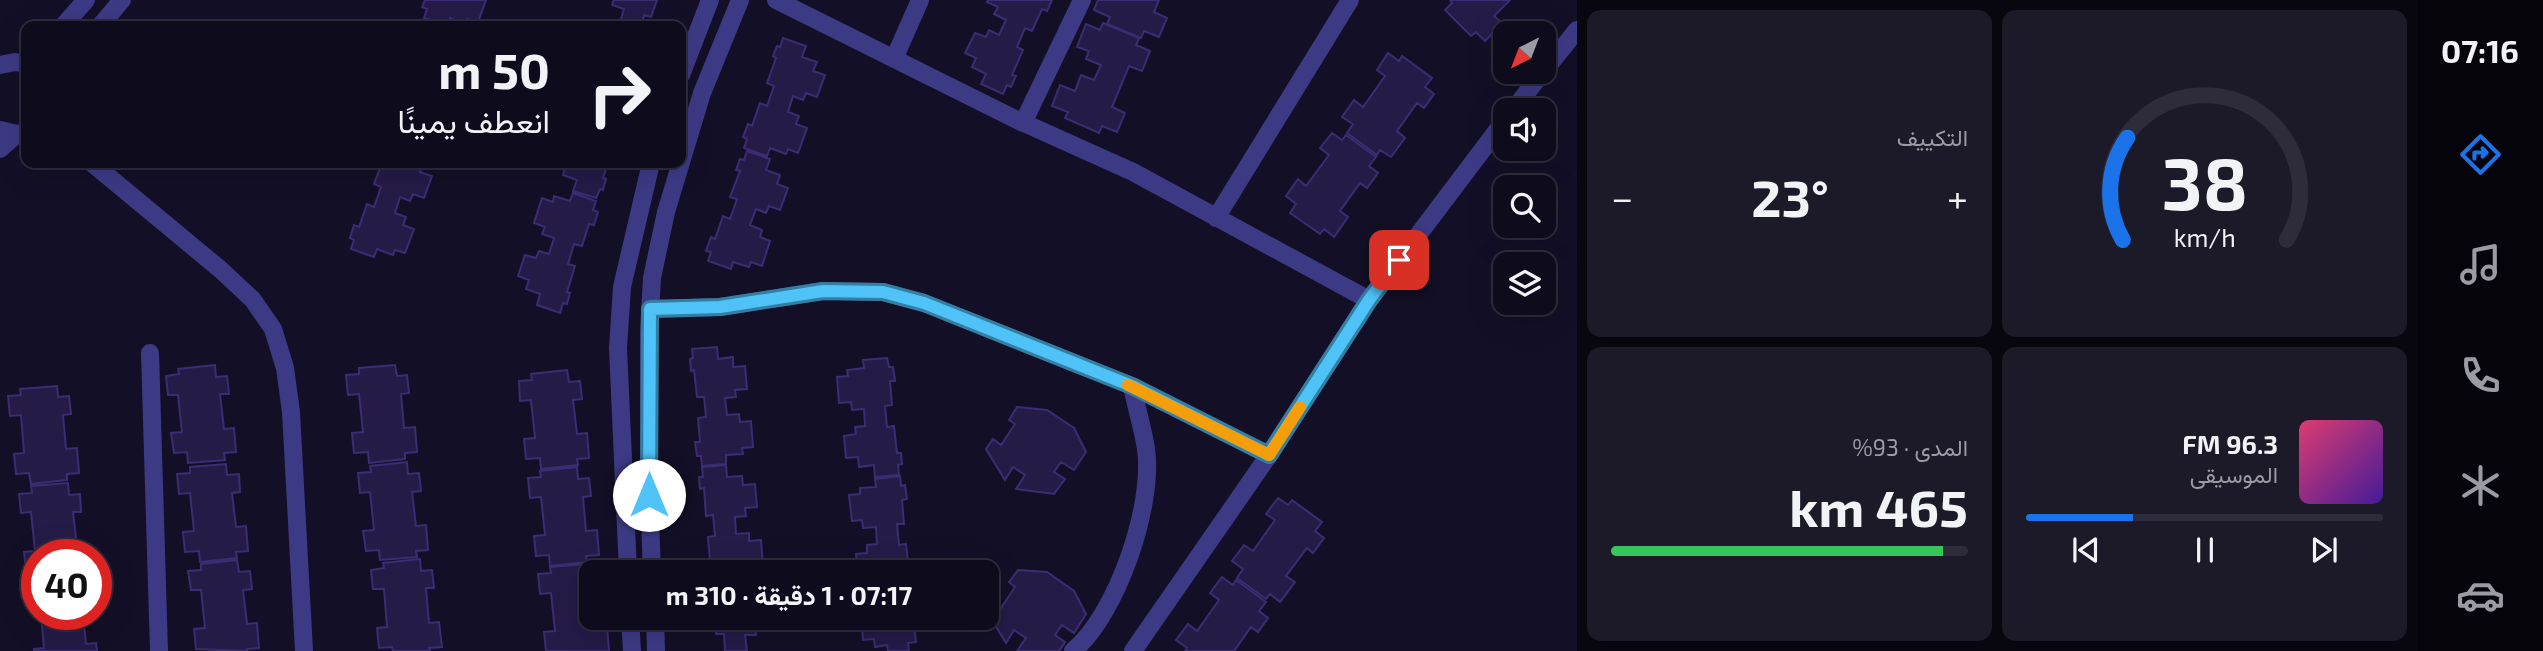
<!DOCTYPE html>
<html lang="ar">
<head>
<meta charset="utf-8">
<style>
  :root { --surface:#0e0b1c; --page:#1c1929; --text:#f1f3f6; --muted:#9b9ba3; --line:#2e2b3b; --accent:#1a73e8 }
  body { margin:0; font-family:"Exo 2",Vazirmatn,sans-serif; background:var(--page); color:var(--text); direction:rtl; height:100vh; display:flex; flex-direction:column; font-size:26px; white-space:nowrap }
  * { box-sizing:border-box; margin:0 }
  p { font-size:23px; color:var(--muted) }
  .icon { flex:none; width:38px; height:38px; fill:none; stroke:currentColor; stroke-width:2; stroke-linecap:round; stroke-linejoin:round }
  .map { position:relative; flex:1; overflow:hidden; direction:ltr }
  .sheet { display:flex; flex-direction:column; gap:10px; padding:10px; background:#08060f; width:840px }
  .sheet>* { flex:none }
  .top-card { position:absolute; left:21px; top:21px; width:665px; height:147px; border-radius:14px; box-shadow:0 7px 28px #0002,0 0 0 2px var(--line); direction:rtl; background:#0e0b1c; color:var(--text); overflow:hidden }
  .needle { width:46px; rotate:222deg }
  .fabs { position:absolute; left:1493px; top:21px; display:grid; gap:14px }
  .fabs a { display:grid; place-items:center; width:63px; height:63px; border-radius:14px; background:var(--surface); box-shadow:0 7px 28px #0002,0 0 0 2px var(--line); font-size:35px }
  .speed { position:absolute; left:21px; top:539px; display:flex; gap:14px; font-size:35px; font-weight:700; text-align:center }
  .speed>* { display:grid; place-content:center; width:91px; height:91px; border-radius:50%; background:var(--surface); box-shadow:0 7px 28px #0002,0 0 0 2px var(--line); line-height:1 }
  .speed .limit { border:10px solid #d22; background:#fff; color:#111 }
  .pin { position:absolute; display:grid; place-items:center; width:60px; height:60px; color:#fff; margin:-30px; border-radius:14px; box-shadow:0 4px 10px #0006 }
  .me { position:absolute; width:77px; margin:-38px; rotate:0deg; stroke-linejoin:round; filter:drop-shadow(0 0 5px #0008) }
  .turn { display:flex; align-items:center; gap:24px; height:147px; padding:0 21px; font-size:32px }
  .turn .icon { width:91px; height:91px; stroke-width:2.5 }
  .turn b { display:block; font-size:49px; line-height:60px }
  .big { font-size:52px; font-weight:700; line-height:1.1 }
  .sheet .card { flex:1; display:flex; flex-direction:column; justify-content:center; gap:10px; min-width:0; padding:0 24px; border-radius:14px; background:var(--page) }
  .sheet .dial { align-items:center; gap:0 }
  .dial svg { height:182px; overflow:visible; fill:none; stroke:var(--line); stroke-width:7; stroke-linecap:round; text-anchor:middle }
  .dial text { fill:var(--text); stroke:none }
  .song { display:flex; align-items:center; gap:21px }
  .cover { width:84px; height:84px; border-radius:10px; background:linear-gradient(135deg,hsl(340 70% 55%),hsl(260 70% 35%)) }
  .played { height:7px; border-radius:4px; background:linear-gradient(90deg,var(--accent) 30%,var(--line) 30%) }
  .keys { display:flex; justify-content:space-around; direction:ltr }
  .heat { display:flex; justify-content:space-between; align-items:center; font-size:38px; direction:ltr }
  .charge { height:10px; border-radius:5px; background:linear-gradient(90deg,#34c759 93%,var(--line) 0) }
  .sheet .tiles { flex:1; display:grid; gap:10px; grid-template-columns:repeat(2,1fr) }
  .trip { position:absolute; left:579px; top:560px; width:420px; height:70px; border-radius:14px; background:var(--surface); box-shadow:0 7px 28px #0002,0 0 0 2px var(--line); font-weight:700; line-height:70px; text-align:center; direction:rtl }
  main { display:flex; flex:1; min-height:0 }
  .tabs { display:flex; flex-direction:column; width:126px; justify-content:space-around; align-items:center; background:#06040b; color:var(--muted) }
  .tabs .icon { width:49px; height:49px }
  .tabs .on { color:var(--accent) }
  .tabs b { font-size:32px; color:var(--text) }
  .map>svg:first-child { display:block }
  .building { fill:#241b47; stroke:#3b2d73; stroke-width:2 }
  .lines { fill:none; stroke-linecap:round; stroke-linejoin:round }
  .minor { stroke:#3d3a85; stroke-width:18 }
  .route-casing { stroke:#337fa1; stroke-width:18 }
  .route { stroke:#4fc3f7; stroke-width:12 }
  .slow { stroke:#f59e0b; stroke-width:12 }
</style>
</head>
<body>
<main>
<nav class="tabs">
<b>07:16</b>
<svg class="icon on" aria-label="directions" viewBox="0 0 24 24"><path d="M12 3l9 9-9 9-9-9zM9 14v-3h6M13 9l2 2-2 2"/></svg>
<svg class="icon" aria-label="music" viewBox="0 0 24 24"><path d="M9 18V5l10-2v13"/><circle cx="6" cy="18" r="3"/><circle cx="16" cy="16" r="3"/></svg>
<svg class="icon" aria-label="phone" viewBox="0 0 24 24"><path d="M5 4h4l2 5-3 2q2 4 5 5l2-3 5 2v4C11 20 4 13 5 4z"/></svg>
<svg class="icon" aria-label="climate" viewBox="0 0 24 24"><path d="M12 3v18M4 7l16 10M4 17L20 7"/></svg>
<svg class="icon" aria-label="car" viewBox="0 0 24 24"><path d="M5 17H2v-5l4-1 3-4h7l3 4 3 1v5h-3M9 17h6M6 11h13"/><circle cx="7" cy="17" r="2"/><circle cx="17" cy="17" r="2"/></svg>
</nav>
<section class="sheet">
<div class="tiles">
<div class="card dial"><svg viewBox="0 0 100 80">
<path d="M14 69A42 42 0 1 1 86 69"/>
<path d="M14 69A42 42 0 0 1 16 24" stroke="#1a73e8"/>
<text x="50" y="56" font-size="32" font-weight="700">38</text>
<text x="50" y="72" font-size="11">km/h</text>
</svg></div>
<div class="card"><p>التكييف</p>
<div class="heat"><a>−</a><b class="big">23°</b><a>+</a></div>
</div>
<div class="card">
<div class="song"><i class="cover"></i><div><b>96.3 FM</b><p>الموسيقى</p></div></div>
<div class="played"></div>
<div class="keys"><svg class="icon" aria-label="previous" viewBox="0 0 24 24"><path d="M18 5L8 12l10 7zM5 5v14"/></svg><svg class="icon" aria-label="pause" viewBox="0 0 24 24"><path d="M8 5v14M16 5v14"/></svg><svg class="icon" aria-label="next" viewBox="0 0 24 24"><path d="M6 5l10 7-10 7zM19 5v14"/></svg></div>
</div>
<div class="card"><p>المدى · 93%</p><b class="big">465 km</b><div class="charge"></div></div>
</div>
</section>
<div class="map">
<svg width="1577" height="651" viewBox="0 0 1577 651">
  <rect width="100%" height="100%" fill="#130f26"/>
  <!-- building -->
  <path class="building" d="M425 0H486L478 22 467 19 466 24 450 18 447 26 424 18 427 9 422 7Z
    M614 0H657L651 17 644 15 641 26H607L608 22 619 25 624 9 612 5Z
    M988 0H1052L1047 11 1042 9 1032 31 1025 28 1017 47 1023 50 1012 75 1016 76 1011 87 1007 85 1003 94 981 84 986 74 972 67 976 58 965 53 975 33 986 37 989 30 999 35 1006 20 994 14 998 7 987 2Z
    M1098 0H1159L1154 12 1167 18 1159 37 1144 31 1141 38 1107 24 1110 17 1094 10Z
    M1450 0H1510L1494 16 1502 23 1485 41 1476 32 1471 36 1445 10 1452 3Z
    M1103 23 1139 38 1136 45 1150 51 1142 71 1129 66 1112 107 1125 113 1117 132 1102 126 1099 133 1065 118 1068 112 1052 106 1060 85 1075 91 1081 75 1094 80 1101 65 1086 59 1089 51 1077 47 1086 24 1100 30Z
    M783 38 806 46 802 57 817 62 813 71 825 75 817 97 806 93 803 100 793 96 788 112 799 116 796 124 807 128 798 153 788 149 786 154 770 148 767 156 744 148 747 139 743 137 748 124 752 126 760 103 767 106 774 86 767 83 776 58 773 56 777 46 780 47Z
    M1388 53 1399 61 1402 56 1432 78 1425 87 1434 94 1424 108 1417 103 1397 131 1405 138 1391 157 1380 150 1377 155 1347 133 1353 124 1342 117 1354 100 1363 107 1385 76 1377 70Z
    M1332 133 1342 140 1346 135 1376 157 1369 166 1378 173 1367 188 1360 183 1340 211 1348 217 1334 237 1324 229 1320 234 1290 213 1296 204 1286 196 1298 179 1306 186 1329 155 1320 148Z
    M747 151 770 159 766 170 780 175 777 184 788 188 780 210 769 206 766 213 756 209 750 225 762 230 760 237 770 241 762 266 751 262 749 267 733 262 731 269 708 261 711 252 706 251 711 237 715 239 723 216 730 219 737 199 730 197 740 171 736 170 740 159 744 160Z
    M382 163H423L420 172 432 176 424 198 413 194 410 201 400 197 395 213 406 217 403 225 414 229 405 253 395 250 393 255 377 249 374 257 351 249 354 240 350 238 354 225 359 227 367 204 374 207 381 187 374 184Z
    M557 163H608L603 178 606 179 603 190 600 189 596 198 573 191 577 180 563 175 565 166Z
    M573 193 596 201 593 210 598 212 594 225 589 224 582 246 574 244 568 264 575 266 567 292 570 293 567 304 563 303 560 313 537 305 540 294 526 289 529 280 518 276 525 255 536 258 539 251 549 254 554 238 542 234 545 227 534 223 542 198 553 202 554 196 570 201Z
    M717 347 718 359 733 357V367L745 366 747 389 735 390 736 397 725 398 727 415 739 414 740 422 751 421 753 447 742 448 743 454 726 455V464L702 466 701 456H697L695 442H700L698 418 706 417 704 397H697L694 370 691 371 690 359 693 358 692 349Z
    M887 358 889 367H893L895 381H890L892 405 885 406 887 427 894 426 897 453H901L902 464 898 465 899 475 875 477 874 465 859 467 858 457 846 458 844 436 856 434 855 427 865 426 864 409 852 410 851 402 839 403 837 377 848 376 847 370 864 368 863 360Z
    M215 365 216 377 227 376 229 394H220L224 429 234 428 236 452 224 453 225 460 188 463 187 452 174 453 171 433 182 432 178 395H168L166 376 179 374 178 369Z
    M395 365 397 376 407 375 409 393 401 394 404 428 415 427 417 452 405 453V459L369 463 368 452 354 453 352 433 363 432 359 394 348 395 346 375 359 374V368Z
    M567 370 569 382 580 381 582 399 573 400 577 434 587 433 589 458 577 459 578 465 541 469 540 458 526 459 524 439 535 438 531 400 520 401 519 381 532 380 531 374Z
    M57 386 58 397 69 396 71 414 63 415 66 449 77 448 79 473 67 474V480L31 484 29 473 16 474 14 454 24 453 21 415 10 416 8 396 21 395 20 389Z
    M1017 407 1047 410 1074 428 1086 452 1074 470 1061 462 1054 472 1065 479 1054 494 1016 489 1025 475 1013 467 1005 480 986 449 993 439 1001 445 1015 424 1009 420Z
    M407 462 408 474 419 473 421 491 412 492 416 526 426 525 428 550 416 551 417 557 380 560 379 550 366 551 363 531 374 530 370 492 360 493 358 473 371 472 370 466Z
    M226 464 227 475 239 474 240 492 232 493 236 527 246 526 248 551 236 552 237 558 200 562 199 551 185 552 183 532 194 531 190 493 179 494 177 474 190 473V467Z
    M726 465 727 477 742 476 743 485 755 484 757 507 745 508 746 516 735 517 736 534 749 533V541L761 540 763 566 751 567 752 572H706L705 561 710 560 708 537 715 536 713 515 706 516 704 488 700 489 699 477H703L702 467Z
    M577 467 578 479 589 478 591 496 583 497 586 531 597 530 599 555 586 556 587 562 550 566 549 555 536 556 534 536 545 535 541 497 530 498 528 478 541 477 540 471Z
    M900 476 901 486 905 485 907 499 902 500 904 524H897L899 545 906 544 909 572H913H857L856 554 867 553V545L877 544 876 527 863 528 862 520 852 521 849 495 860 494V488L876 487 875 479Z
    M68 483 69 495 80 494 81 512H73L77 547 87 546 88 555H37V571H26L24 552 35 551 31 512 21 513 19 494 32 493 31 486Z
    M1278 498 1288 505 1292 500 1322 522 1315 531 1324 538 1313 553 1307 548 1286 576 1295 582 1280 602 1270 594 1266 599 1237 578 1243 569 1232 561 1244 545 1253 551 1275 520 1266 514Z
    M420 559 421 571 432 570 434 588H426L429 623 439 622 442 647 429 648 430 651H393L392 647 379 648 377 628 387 627 384 589H373L371 570 384 568 383 563Z
    M237 560 239 572 250 571 252 589 243 590 247 624 257 623 259 648 247 649V651L196 649 194 629 205 628 201 590H191L188 571 201 570V564Z
    M587 564 588 575H592V618H595L596 628 607 627 609 651H546L544 632 555 631 551 593 540 594 538 574 551 573 550 567Z
    M1018 570 1047 572 1074 591 1086 614 1074 633 1062 625 1055 635 1065 642 1059 651H1017L1026 638 1014 630 1006 643 987 612 993 602 1001 608 1015 587 1009 582Z
    M1222 577 1233 585 1236 580 1266 602 1259 611 1268 618 1258 632 1251 627 1234 651H1185L1187 648 1176 640 1188 624 1197 631 1219 600 1210 593Z
    M37 590V610L30 611 28 591Z
    M41 614H83L86 644 96 643 97 651H34V649L44 648Z
    M715 618H766L767 626 755 627 756 635H745L747 651H725L724 634H716Z
    M861 618H919H913L916 642 908 643 909 651H888L887 645 875 647 874 639 863 640Z"/>
  <g class="lines">
    <!-- minor -->
    <path class="minor" d="M776 0 1015 119 1133 172 1369 300
      M63 26 86 0
      M100 26 122 0
      M894 59 920 0
      M0 65 15 62 26 64
      M1544 71 1577 30
      M681 75 710 0
      M1513 110 1543 72
      M1023 123 1082 0
      M0 130 17 134 26 132
      M0 149 17 134
      M92 163 221 270 253 300 273 329 285 368 291 412 304 651
      M1216 218 1350 0
      M650 309 721 307 823 291 883 292 924 303 1132 386 1269 455
      M150 353 159 651
      M628 572 618 348 622 287 651 163
      M652 572 649 495V331L652 278 666 212 702 93 740 0
      M630 618 632 651
      M655 618 656 651
      M1073 651C1117 614 1154 506 1146 449 1143 428 1136 407 1132 386
      M1133 651 1269 455 1369 300 1505 120"/>
  </g>
  <g class="lines">
    <!-- route casing -->
    <g class="route-casing">
      <path id="route" d="M649 495 650 309 720 307 823 291 883 292 924 303 1132 386 1269 455 1369 300 1399 260"/>
    </g>
    <!-- route -->
    <use href="#route" class="route"/>
    <!-- slow -->
    <path class="slow" d="M1128 385 1269 455 1300 407"/>
  </g>
</svg>
<div class="fabs">
<a><svg class="needle" viewBox="-14 -14 28 28"><path d="M0-13l5 13h-10z" fill="#e53935"/><path d="M0 13l5-13h-10z" fill="#9b9ba3"/></svg></a>
<a><svg class="icon" aria-label="sound" viewBox="0 0 24 24"><path d="M4 9h4l5-4v14l-5-4H4zM17 9q2 3 0 6"/></svg></a>
<a><svg class="icon" aria-label="search" viewBox="0 0 24 24"><circle cx="10" cy="10" r="6"/><path d="M15 15l6 6"/></svg></a>
<a><svg class="icon" aria-label="layers" viewBox="0 0 24 24"><path d="M12 4l9 5-9 5-9-5zM3 14l9 5 9-5"/></svg></a>
</div>
<div class="speed"><div class="limit">40</div></div>
<div class="pin" style="left:1399px;top:260px;background:#d93025"><svg class="icon" aria-label="arrive" viewBox="0 0 24 24"><path d="M6 21V4h12l-3 4 3 4H6"/></svg></div>
<svg class="me" style="left:649px;top:495px" viewBox="-20 -20 40 40"><circle r="19" fill="#fff"/><path d="M0-13L10 11 0 6-10 11z" fill="#4fc3f7"/></svg>
<div class="trip">07:17 · 1 دقيقة · 310 m</div>
<div class="top-card">
<div class="turn"><svg class="icon" aria-label="right" viewBox="0 0 24 24"><path d="M7 20v-9h11M14 6l5 5-5 5"/></svg><div><b>50 m</b>انعطف يمينًا</div></div>
</div>
</div>
</main>
</body>
</html>
